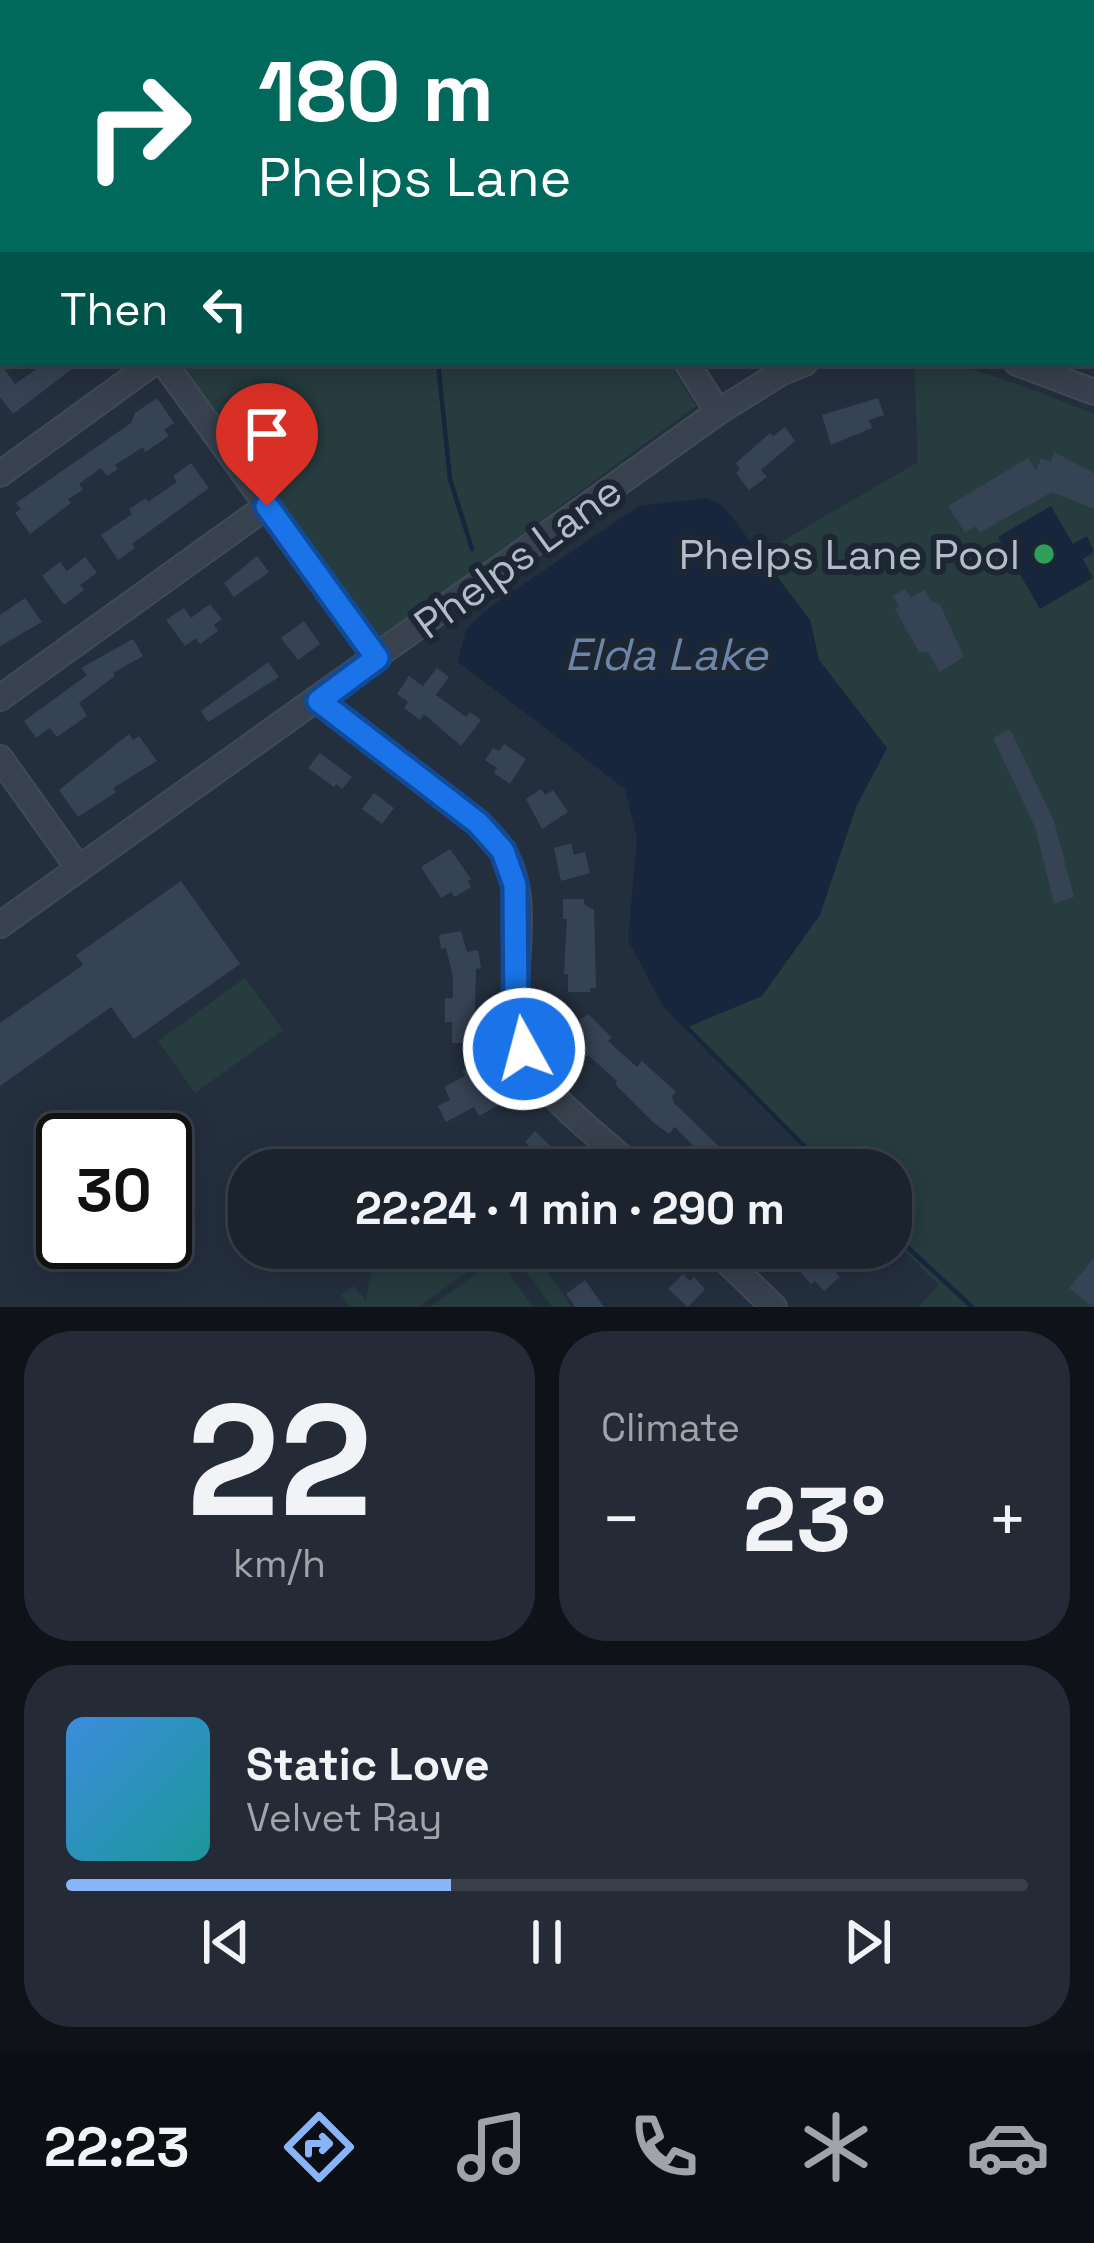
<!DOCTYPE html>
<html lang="en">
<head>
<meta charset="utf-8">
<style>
  :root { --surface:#1b232e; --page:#242b36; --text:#f1f3f6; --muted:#a0a4aa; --line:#39404a; --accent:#8ab4f8 }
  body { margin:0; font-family:"Space Grotesk",sans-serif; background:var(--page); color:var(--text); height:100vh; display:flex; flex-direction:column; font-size:45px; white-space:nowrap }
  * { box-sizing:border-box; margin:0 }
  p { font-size:39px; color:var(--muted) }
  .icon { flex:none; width:66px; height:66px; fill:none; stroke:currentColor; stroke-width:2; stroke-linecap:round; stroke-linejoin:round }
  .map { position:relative; height:1307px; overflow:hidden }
  .side { display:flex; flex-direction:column; gap:24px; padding:24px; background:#0f1319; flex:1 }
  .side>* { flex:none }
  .guide { position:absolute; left:0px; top:0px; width:1095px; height:366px; box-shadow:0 6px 30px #0003,0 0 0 3px var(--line); background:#00695c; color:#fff; overflow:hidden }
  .speed { position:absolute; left:36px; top:1113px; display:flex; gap:24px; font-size:60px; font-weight:700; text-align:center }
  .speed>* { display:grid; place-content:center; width:156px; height:156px; border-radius:50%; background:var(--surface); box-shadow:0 6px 30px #0003,0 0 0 3px var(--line); line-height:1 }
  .speed .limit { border:6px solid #111; border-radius:18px; background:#fff; color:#111 }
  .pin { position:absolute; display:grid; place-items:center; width:102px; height:102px; color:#fff; margin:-123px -51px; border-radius:50% 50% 50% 0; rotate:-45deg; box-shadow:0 0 12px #0007 }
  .pin .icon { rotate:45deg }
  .me { position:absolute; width:132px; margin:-66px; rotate:353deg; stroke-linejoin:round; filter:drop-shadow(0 0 9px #0008) }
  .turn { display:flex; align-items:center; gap:42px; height:252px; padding:0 60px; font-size:54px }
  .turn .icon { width:156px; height:156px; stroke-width:2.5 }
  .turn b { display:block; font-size:84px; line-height:102px }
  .then { display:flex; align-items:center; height:114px; padding:0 60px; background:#0003; gap:24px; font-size:45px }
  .big { font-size:90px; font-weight:700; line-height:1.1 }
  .side .tile { flex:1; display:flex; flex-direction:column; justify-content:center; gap:18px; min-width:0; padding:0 42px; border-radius:48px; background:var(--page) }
  .side .dial { align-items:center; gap:0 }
  .dial b { font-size:156px; line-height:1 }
  .song { display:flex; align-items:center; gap:36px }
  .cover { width:144px; height:144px; border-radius:18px; background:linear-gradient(135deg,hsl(210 70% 55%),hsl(180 70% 35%)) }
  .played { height:12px; border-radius:6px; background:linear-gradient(90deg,var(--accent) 40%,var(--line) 40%) }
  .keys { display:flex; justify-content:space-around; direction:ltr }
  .heat { display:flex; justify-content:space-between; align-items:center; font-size:66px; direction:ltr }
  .side .tiles { flex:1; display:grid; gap:24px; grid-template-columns:1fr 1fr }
  .tile:last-child { grid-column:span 2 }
  .trip { position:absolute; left:228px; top:1149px; width:684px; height:120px; border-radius:48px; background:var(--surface); box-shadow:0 6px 30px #0003,0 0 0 3px var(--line); font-weight:700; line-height:120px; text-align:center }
  .menu { display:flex; height:192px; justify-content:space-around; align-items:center; background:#0b0e12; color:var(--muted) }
  .menu .icon { width:84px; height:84px }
  .menu .active { color:var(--accent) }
  .menu b { font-size:54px; color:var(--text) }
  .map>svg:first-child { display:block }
  .green { fill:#263c3f }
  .water { fill:#17263c }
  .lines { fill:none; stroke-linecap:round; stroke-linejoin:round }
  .stream { stroke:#17263c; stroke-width:4.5 }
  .building { fill:#364354 }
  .minor-casing { stroke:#414a57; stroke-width:28 }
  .minor { stroke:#38414e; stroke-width:24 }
  .route-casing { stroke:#114b97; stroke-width:30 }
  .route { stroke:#1a73e8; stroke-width:21 }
  .leisure-dot { fill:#2e9e5b; stroke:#1d2633; stroke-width:4.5 }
  .labels { text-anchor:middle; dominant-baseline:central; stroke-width:12; stroke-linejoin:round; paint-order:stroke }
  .poi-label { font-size:42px; fill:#b4bcc9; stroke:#1d2633; text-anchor:end }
  .street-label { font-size:42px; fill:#b4bcc9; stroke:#1d2633 }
  .water-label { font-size:45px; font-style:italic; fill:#6d86a8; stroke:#1d2633 }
</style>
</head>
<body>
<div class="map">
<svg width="1094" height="1307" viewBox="0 0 1094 1307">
  <rect width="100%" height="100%" fill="#242f3e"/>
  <!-- green -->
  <path class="green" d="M0 0H567L569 3H3V119Z
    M180 363H669L696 406 379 639Z
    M914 363C978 363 1034 391 1094 414V1307H918L939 1285 891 1237V1170H824L684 1029 762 996 820 914 856 807 887 748 819 660 810 620 760 554 918 462Z
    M245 978 283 1030 195 1093 158 1041Z
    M384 1248H501L418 1307H350L341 1295 354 1286 366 1301 369 1280Z
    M509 1248H530L572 1307H552Z
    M498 1258 533 1307H430Z"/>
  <!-- water -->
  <path class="water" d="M707 498 724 507 810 620 819 660 887 748 856 807 820 915 762 996 684 1028 662 1005 628 940 637 838 625 789 458 662 466 629 487 609 639 506Z
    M1051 506 1073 544 1087 536 1094 552 1083 559 1093 578 1040 609 998 537Z"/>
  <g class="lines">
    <!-- stream -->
    <path class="stream" d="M278 0V3
      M438 363 450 479 472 549
      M685 1026 828 1170
      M891 1232 972 1307"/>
  </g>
  <!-- building -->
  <path class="building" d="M0 363 15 384 45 363H80L13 414 0 397Z
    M157 398 174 423 164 430 169 436 145 452 143 447 115 465 118 469 107 476 101 468 79 484 83 490 68 499 71 503 30 534 15 513 21 509 16 503 131 423 135 413Z
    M878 398 884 415 869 420 872 428 831 445 822 415Z
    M785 427 795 441 761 470 767 477 749 490 736 473 740 469 736 463 770 433 773 436Z
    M1054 452 1094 473V509L1052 492 979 533 976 526 965 533 948 506 1028 458 1036 471 1041 458 1051 462Z
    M191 463 209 488 132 544 135 548 118 560 101 535 132 514 129 509 146 498 148 502 177 482 173 476Z
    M257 556 269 572 234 597 224 583Z
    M85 557 97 573 80 585 84 590 64 605 42 576 60 562 67 571Z
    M905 589 911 598 925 590 932 602 940 604 964 657 940 672 928 652H919L895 609 899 606 893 596Z
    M25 598 42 622 0 646V615Z
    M210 604 222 619 214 625 218 631 200 644 196 638 185 646 166 620 184 608 191 618Z
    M304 621 320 644 298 660 281 638Z
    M133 639 143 656 113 673 115 676 79 703 87 716 57 737 50 728 36 738 24 721 87 675 81 668Z
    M268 662 279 677 208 722 201 711Z
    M437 668 449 677 436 695 466 717 470 712 481 720 461 746 424 714 420 720 404 708 408 702 397 694 409 676 423 686Z
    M1010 729 1054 821 1074 897 1054 904 1035 827 993 738Z
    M129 734 133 740 139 736 157 761 113 788 116 792 78 817 59 790Z
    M504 744 526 759 510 784 494 773 497 768 485 760 493 748 499 751Z
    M320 753 352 777 342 789 336 784 334 787 308 768Z
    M541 789 545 795 553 790 568 812 542 829 526 799Z
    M374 793 394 808 382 824 362 809Z
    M571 843 574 855 585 852 590 873 561 881 554 848Z
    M450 849 471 879 468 881 471 887 455 897 451 892 441 898 421 867Z
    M181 881 240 964 134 1039 111 1007 0 1086V1023L83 965 76 955Z
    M563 899H584V904L594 910 596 988H590V992H568V974H564L567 919H563Z
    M461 931 467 952 478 950 481 968 476 969 474 1043H452V1022H445V998H453V977L446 948 441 949 439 935Z
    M588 1014 612 1038 608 1041 637 1067 642 1061 676 1092 672 1096 674 1103 732 1159 721 1170H703L688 1156 695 1148 675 1127 669 1134 654 1123 615 1084 617 1081 588 1055 586 1057 568 1028Z
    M480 1062 482 1065 490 1062 498 1078 491 1081 502 1103 479 1116 474 1107 446 1122 438 1106 450 1100 444 1087 465 1076 462 1071Z
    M535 1131 560 1155 551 1170H529L522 1163 534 1151 525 1142Z
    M612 1248H659L636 1271Z
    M779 1248H825L832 1256 826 1262 840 1277 824 1291 815 1281 811 1284Z
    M1094 1258V1307H1093L1069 1288Z
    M683 1274 690 1281 694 1277 705 1289 688 1307 668 1289Z
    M585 1280 604 1307H575L566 1294Z"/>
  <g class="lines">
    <!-- minor casing -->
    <g class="minor-casing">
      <path id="minor" d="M986 0 988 3
        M1092 110 1094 109
        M0 137 3 141
        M1092 165 1094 168
        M1092 215 1094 213
        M164 363 377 657
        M687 363 718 412
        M1017 363 1094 392
        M0 474 153 363
        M0 698 267 506
        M319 701C357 731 396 760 435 790 458 808 487 826 503 851 539 911 500 988 524 1050 544 1100 598 1133 635 1170
        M0 758 79 869
        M0 925 718 412 782 372 805 363
        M713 1248 774 1307"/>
    </g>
    <!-- minor -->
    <use href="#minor" class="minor"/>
  </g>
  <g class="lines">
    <!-- route casing -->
    <g class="route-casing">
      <path id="route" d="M267 506 377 658 319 701 478 823 503 851 515 885 516 1017 524 1049"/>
    </g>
    <!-- route -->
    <use href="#route" class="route"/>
  </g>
  <!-- markers -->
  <circle class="leisure-dot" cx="1044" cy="554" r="12"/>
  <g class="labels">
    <!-- poi labels -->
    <g class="poi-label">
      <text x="1020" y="554">Phelps Lane Pool</text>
    </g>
    <!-- street labels -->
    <g class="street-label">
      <text transform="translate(518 557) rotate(-36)">Phelps Lane</text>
    </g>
    <!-- water labels -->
    <g class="water-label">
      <text x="666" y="654">Elda Lake</text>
    </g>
  </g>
</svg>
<div class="speed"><div class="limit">30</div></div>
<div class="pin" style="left:267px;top:506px;background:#d93025"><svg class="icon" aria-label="arrive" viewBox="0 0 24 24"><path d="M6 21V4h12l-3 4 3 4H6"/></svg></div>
<svg class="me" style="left:524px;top:1049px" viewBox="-20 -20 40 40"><circle r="17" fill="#1a73e8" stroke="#fff" stroke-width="3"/><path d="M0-11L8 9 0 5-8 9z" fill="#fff"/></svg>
<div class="trip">22:24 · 1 min · 290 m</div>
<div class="guide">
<div class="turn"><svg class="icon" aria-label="right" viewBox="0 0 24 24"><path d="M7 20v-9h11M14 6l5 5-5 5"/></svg><div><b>180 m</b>Phelps Lane</div></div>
<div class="then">Then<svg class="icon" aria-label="left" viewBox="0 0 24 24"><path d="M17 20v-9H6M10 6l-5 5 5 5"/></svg></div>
</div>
</div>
<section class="side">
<div class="tiles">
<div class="tile dial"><b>22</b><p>km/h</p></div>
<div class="tile"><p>Climate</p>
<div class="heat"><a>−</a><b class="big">23°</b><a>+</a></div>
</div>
<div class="tile">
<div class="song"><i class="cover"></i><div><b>Static Love</b><p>Velvet Ray</p></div></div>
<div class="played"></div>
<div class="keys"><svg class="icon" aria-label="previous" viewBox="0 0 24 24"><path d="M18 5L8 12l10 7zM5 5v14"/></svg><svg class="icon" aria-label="pause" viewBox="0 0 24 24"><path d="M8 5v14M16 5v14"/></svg><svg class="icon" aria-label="next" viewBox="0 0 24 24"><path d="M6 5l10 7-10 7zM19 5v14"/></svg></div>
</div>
</div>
</section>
<nav class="menu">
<b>22:23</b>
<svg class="icon active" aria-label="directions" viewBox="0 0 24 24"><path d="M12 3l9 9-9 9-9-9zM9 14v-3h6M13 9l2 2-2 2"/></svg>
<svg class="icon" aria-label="music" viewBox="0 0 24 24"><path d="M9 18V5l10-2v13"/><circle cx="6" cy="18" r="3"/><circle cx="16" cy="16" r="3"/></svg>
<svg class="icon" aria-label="phone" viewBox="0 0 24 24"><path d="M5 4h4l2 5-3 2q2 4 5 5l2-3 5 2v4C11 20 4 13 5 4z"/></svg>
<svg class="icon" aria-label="climate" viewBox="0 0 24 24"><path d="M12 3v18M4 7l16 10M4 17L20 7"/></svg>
<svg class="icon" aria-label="car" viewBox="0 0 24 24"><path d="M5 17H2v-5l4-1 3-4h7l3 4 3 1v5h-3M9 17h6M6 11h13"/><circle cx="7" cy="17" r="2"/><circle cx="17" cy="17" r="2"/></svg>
</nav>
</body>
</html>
